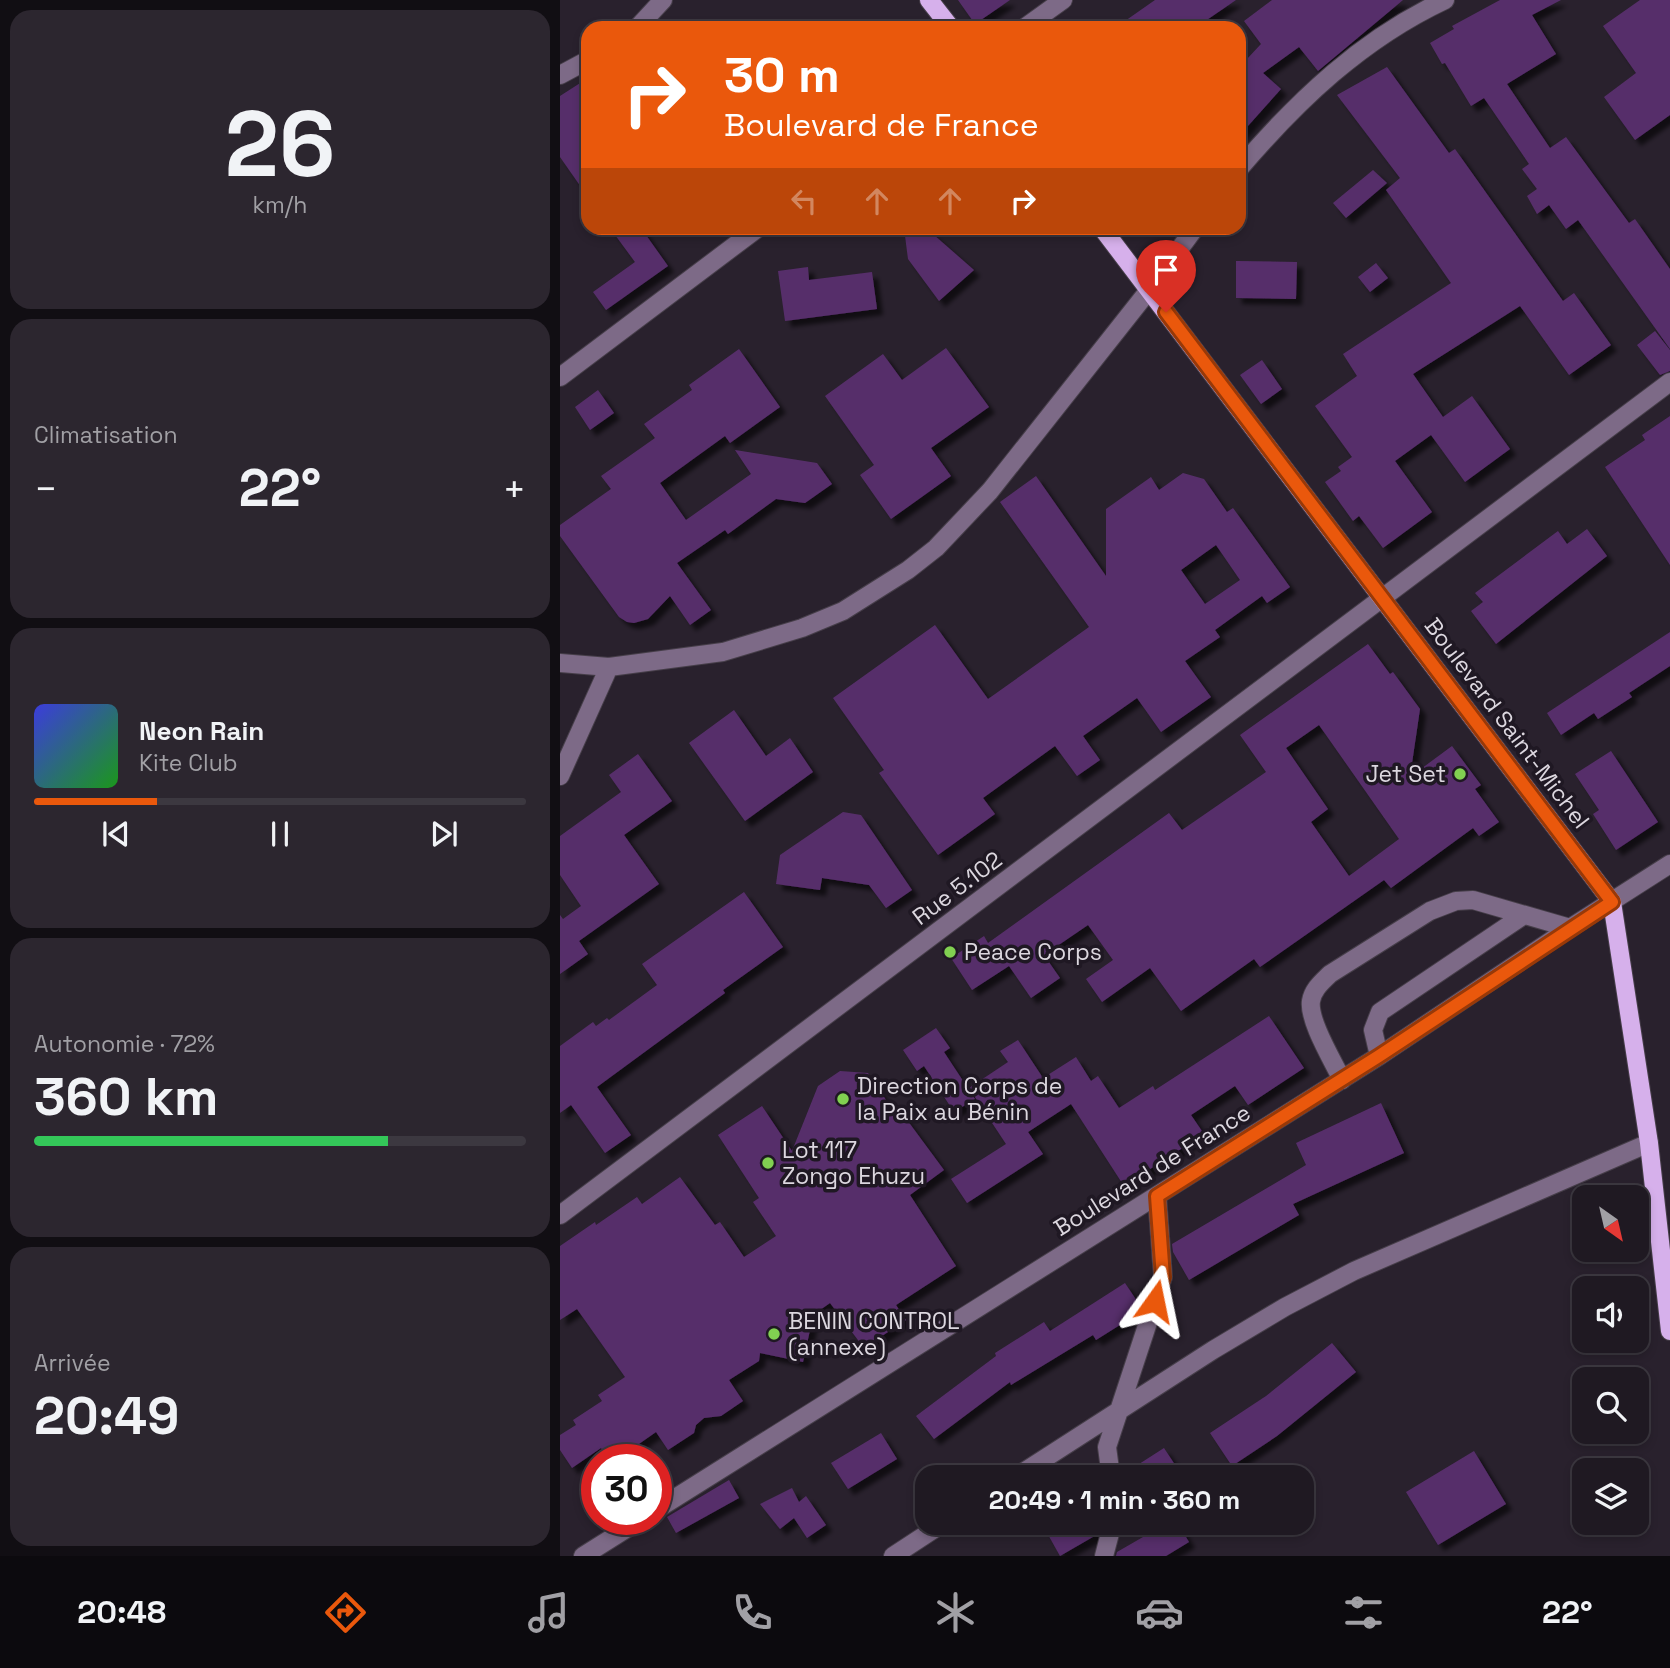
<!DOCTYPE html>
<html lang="fr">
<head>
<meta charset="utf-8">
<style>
  :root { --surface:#1f1922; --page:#2c262f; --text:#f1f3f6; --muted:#a1a0a5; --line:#3c3840; --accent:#ea580c }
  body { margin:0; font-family:"Space Grotesk",sans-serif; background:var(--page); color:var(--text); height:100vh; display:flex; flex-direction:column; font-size:26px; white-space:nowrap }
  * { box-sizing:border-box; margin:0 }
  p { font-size:23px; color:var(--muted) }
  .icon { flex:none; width:38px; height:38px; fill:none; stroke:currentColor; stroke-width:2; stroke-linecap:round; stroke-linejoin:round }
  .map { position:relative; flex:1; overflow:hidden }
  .sheet { display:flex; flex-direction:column; gap:10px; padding:10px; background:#110e13; width:560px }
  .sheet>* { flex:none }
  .guide { position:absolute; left:21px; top:21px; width:665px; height:214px; border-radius:21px; box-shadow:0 4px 10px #0003,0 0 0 2px var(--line); background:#ea580c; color:#fff; overflow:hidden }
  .needle { width:46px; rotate:146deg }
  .controls { position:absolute; left:1012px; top:1185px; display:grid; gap:14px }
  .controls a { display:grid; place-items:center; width:77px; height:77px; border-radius:14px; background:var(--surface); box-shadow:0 4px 10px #0003,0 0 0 2px var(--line); font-size:35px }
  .speed { position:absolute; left:21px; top:1444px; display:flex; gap:14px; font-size:35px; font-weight:700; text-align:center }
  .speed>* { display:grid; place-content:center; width:91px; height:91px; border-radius:50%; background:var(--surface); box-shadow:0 4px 10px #0003,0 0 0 2px var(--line); line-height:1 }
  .speed .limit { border:10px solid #d22; background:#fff; color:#111 }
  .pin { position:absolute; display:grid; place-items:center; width:60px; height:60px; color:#fff; margin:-72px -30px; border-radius:50% 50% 50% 0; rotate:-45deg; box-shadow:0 0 7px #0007 }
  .pin .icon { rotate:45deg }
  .me { position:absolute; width:77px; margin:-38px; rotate:12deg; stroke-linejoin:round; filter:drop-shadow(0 0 5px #0008) }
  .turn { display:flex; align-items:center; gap:24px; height:147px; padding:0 28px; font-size:32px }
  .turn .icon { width:91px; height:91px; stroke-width:2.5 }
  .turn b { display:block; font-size:49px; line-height:60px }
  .lanes { display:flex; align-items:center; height:66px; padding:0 28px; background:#0003; justify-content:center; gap:35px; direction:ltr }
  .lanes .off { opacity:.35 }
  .big { font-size:52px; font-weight:600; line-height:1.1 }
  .sheet .widget { flex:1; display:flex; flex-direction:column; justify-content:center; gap:10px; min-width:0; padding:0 24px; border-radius:21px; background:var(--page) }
  .sheet .dial { align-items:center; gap:0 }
  .dial b { font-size:91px; line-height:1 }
  .song { display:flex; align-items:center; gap:21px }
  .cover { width:84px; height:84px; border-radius:10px; background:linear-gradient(135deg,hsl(240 70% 55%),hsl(120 70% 35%)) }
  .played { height:7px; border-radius:4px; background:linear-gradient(90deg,var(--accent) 25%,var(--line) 25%) }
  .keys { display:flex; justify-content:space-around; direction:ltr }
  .heat { display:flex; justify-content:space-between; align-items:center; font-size:38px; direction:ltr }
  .charge { height:10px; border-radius:5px; background:linear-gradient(90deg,#34c759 72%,var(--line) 0) }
  .trip { position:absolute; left:355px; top:1465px; width:399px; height:70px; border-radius:21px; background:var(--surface); box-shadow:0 4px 10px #0003,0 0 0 2px var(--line); font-weight:600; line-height:70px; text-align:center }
  .menu { display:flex; height:112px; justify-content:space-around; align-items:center; background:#0c0a0e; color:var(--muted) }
  .menu .icon { width:49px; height:49px }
  .menu .active { color:var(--accent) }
  .menu b { font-size:32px; color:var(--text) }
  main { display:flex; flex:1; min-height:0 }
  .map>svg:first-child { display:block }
  .building { fill:#572e6b; fill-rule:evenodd; filter:url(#shadow) }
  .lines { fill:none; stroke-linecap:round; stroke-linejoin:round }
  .minor-casing { stroke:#463e49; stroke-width:20 }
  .major-casing { stroke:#463e49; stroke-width:20 }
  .minor { stroke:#7d6a87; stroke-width:18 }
  .major { stroke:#d6b0eb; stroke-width:18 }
  .route-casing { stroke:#983908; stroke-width:18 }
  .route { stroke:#ea580c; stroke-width:12 }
  .poi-dot { fill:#81d051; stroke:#1f1823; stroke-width:2.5 }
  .labels { text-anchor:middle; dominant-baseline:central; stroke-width:7; stroke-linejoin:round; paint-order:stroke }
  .street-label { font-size:23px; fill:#dcd7df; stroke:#1f1823 }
  .poi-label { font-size:23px; fill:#dcd7df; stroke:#1f1823; text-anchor:start }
</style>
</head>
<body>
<main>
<section class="sheet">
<div class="widget dial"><b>26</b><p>km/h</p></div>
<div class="widget"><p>Climatisation</p>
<div class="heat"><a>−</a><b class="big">22°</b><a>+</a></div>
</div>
<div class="widget">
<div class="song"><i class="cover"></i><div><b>Neon Rain</b><p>Kite Club</p></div></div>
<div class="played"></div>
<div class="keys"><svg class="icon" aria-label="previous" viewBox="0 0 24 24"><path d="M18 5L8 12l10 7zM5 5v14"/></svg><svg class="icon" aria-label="pause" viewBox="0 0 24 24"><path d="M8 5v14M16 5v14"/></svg><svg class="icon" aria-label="next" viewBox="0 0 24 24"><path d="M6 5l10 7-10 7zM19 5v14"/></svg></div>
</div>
<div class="widget"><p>Autonomie · 72%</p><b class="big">360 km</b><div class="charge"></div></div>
<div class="widget"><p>Arrivée</p><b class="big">20:49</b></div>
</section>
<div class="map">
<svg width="1110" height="1556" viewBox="0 0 1110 1556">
  <defs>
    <filter id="shadow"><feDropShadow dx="6" dy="6" stdDeviation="2" flood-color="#0009"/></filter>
  </defs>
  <rect width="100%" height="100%" fill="#29212d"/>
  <!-- building -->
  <path class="building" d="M398 0H450L415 24Z
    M595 0H676L635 28H555Z
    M712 0H843L758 71 739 47 703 73 721 89 679 136V52L687 59 701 44 684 21Z
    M940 0H1001L972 15 996 54 947 84 990 148 1006 137 1069 223 1075 219 1110 269V349L1018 220 1006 229 989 205 977 214 967 196 977 189 962 169 969 164 924 98 911 106 885 63 882 64 870 43 894 29 892 26Z
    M1080 0H1110V115L1075 140 1044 97 1076 73 1043 26Z
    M827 67 889 153 895 149 1003 301 1014 293 1051 345 1009 375 960 306 853 374 883 417 912 396 950 449 905 482 871 435 835 461 872 512 823 548 799 516 793 521 765 482 781 471 778 467 792 457 755 406 797 376 783 354 891 283 826 190 840 178 777 95Z
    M28 78V197L0 157V96Z
    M813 170 827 183 786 218 773 203Z
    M50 228H81L108 266 46 310 33 292 75 262Z
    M344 228H366L414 270 379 301 348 259Z
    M676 261 737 262 736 299 676 298Z
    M816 263 828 278 810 292 798 277Z
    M248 267 249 280 312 272 317 309 225 321 218 271Z
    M1095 331 1110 350V371L1100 375 1077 345Z
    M386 348 429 407 371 448 391 476 331 519 300 475 314 465 265 396 323 354 342 380Z
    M179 349 220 407 170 443 165 436 100 483 126 520 191 474 175 450 257 463 272 484 245 503 216 499 168 534 165 530 117 563 151 610 130 625 110 596 88 619 74 623 67 622 59 617 0 536V525L51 489 41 476 95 438 84 424 132 390 129 385Z
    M702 360 722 389 701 404 680 375Z
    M38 390 54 413 30 430 15 407Z
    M1110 416V565L1045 467 1085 440 1082 435Z
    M623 473 644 479 667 512 673 508 730 587 707 603 702 596 655 630 660 637 625 661 651 697 601 732 577 698 523 736 540 760 517 776 495 746 423 798 435 814 378 855 319 773 324 770 273 698 375 625 428 699 529 627 440 502 476 476 546 576V509L591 477 599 490ZM656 545 680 580 645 604 621 570Z
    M1027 529 1047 556 936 644 911 611 923 602 915 593 998 531 1007 544Z
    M1110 632V666L1069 693 1072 697 1038 719 1034 713 1001 735 987 713Z
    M808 644 830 674 833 672 860 709 850 777 892 746 921 785 915 789 939 822 919 836 913 828 831 888 824 880 700 967 694 959 621 1011 590 968 542 1002 526 979 553 960 528 925 484 955 500 978 471 998 449 966 412 990 391 958 424 936 428 943 609 813 622 830 706 772 680 735ZM759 725 839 839 789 876 751 822 768 809 726 748Z
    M174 710 206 756 230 738 253 772 185 821 129 743Z
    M1051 751 1098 822 1056 850 1033 814 1039 810 1015 774Z
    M78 754 112 801 64 835 99 884 19 941 28 954 0 974V915L3 919 21 906 0 875V836L61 792 49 775Z
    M283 812 301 815 352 890 326 908 309 885 262 878 260 890 216 884 220 855Z
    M184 892 223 947 163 990 165 993 37 1087 71 1135 45 1153 11 1105 0 1113V1046L33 1022 36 1026 47 1018 49 1020 97 985 82 964Z
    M709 1016 744 1068 688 1105 675 1086 631 1115 644 1134 564 1186 511 1104 468 1132 483 1154 407 1203 391 1179 446 1144 409 1088 448 1062 440 1051 458 1040 483 1078 516 1057 531 1081 538 1076 559 1108 593 1086 595 1090Z
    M376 1028 390 1048 384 1052 415 1099 394 1112 364 1066 357 1071 343 1050Z
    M280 1071 308 1073 332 1109 336 1105 384 1170 350 1195 396 1266 336 1305 346 1320 304 1348 270 1303 250 1317 252 1321 243 1362 200 1353 199 1361 169 1380 183 1401 161 1416 144 1418 136 1425 134 1433 108 1450 96 1432 56 1460H49L41 1448 12 1468 0 1450V1435L16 1425 13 1420 42 1401 38 1395 65 1377 17 1309 0 1320V1246L35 1222 36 1225 77 1197 82 1204 120 1177 155 1225 160 1222 184 1257 216 1236 193 1202 199 1198 158 1135 202 1106 232 1151 258 1086Z
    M821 1103 844 1153 733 1204 739 1215 629 1280 613 1252 612 1244 746 1165 736 1143Z
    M565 1283 581 1307 579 1313 536 1340 533 1335 451 1385 450 1382 374 1439 356 1416 436 1356 435 1353 484 1322 490 1331Z
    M772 1343 796 1372 717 1436 672 1466 650 1433 706 1396Z
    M321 1433 337 1459 288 1489 271 1463Z
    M604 1448 623 1477H562V1475Z
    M914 1451 946 1504 878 1545 846 1492Z
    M169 1480 179 1498 116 1533 107 1517Z
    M232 1488 239 1502 246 1496 266 1525 247 1538 234 1518 220 1529 200 1504Z
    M481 1522H541L538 1534 500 1556Z
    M609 1522H617L629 1542 606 1556H556L557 1552Z"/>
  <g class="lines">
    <!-- minor casing -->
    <g class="minor-casing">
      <path id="minor" d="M77 28 103 0
        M464 28 503 0
        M0 75 28 60
        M679 169C738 100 802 39 885 0
        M0 377 198 228
        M0 663 49 667 163 652 242 628 283 611 348 570 376 548 430 491 589 290 635 228
        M0 776 49 667
        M819 1056 813 1030 820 1012 964 915
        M782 1080C773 1061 748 1020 751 1001 753 989 762 982 770 974L870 911 896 901 913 900 1010 928
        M0 1215 1110 382
        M456 1477 653 1350 725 1307 794 1271 1089 1143
        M551 1477 547 1447 603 1277 597 1196
        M96 1510 819 1056 1010 928 1110 864
        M23 1556 82 1519
        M333 1556 385 1522
        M544 1556 553 1522"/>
    </g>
    <!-- major casing -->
    <g class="major-casing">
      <path id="major" d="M369 0 391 28
        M542 228 1052 902 1089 1143 1110 1331"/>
    </g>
    <!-- minor -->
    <use href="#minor" class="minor"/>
    <!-- major -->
    <use href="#major" class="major"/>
  </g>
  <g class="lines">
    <!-- route casing -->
    <g class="route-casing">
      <path id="route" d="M595 1301 603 1277 597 1196 819 1056 1052 902 606 312"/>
    </g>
    <!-- route -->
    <use href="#route" class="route"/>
  </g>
  <!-- markers -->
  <g class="poi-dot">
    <circle cx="900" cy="774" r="7"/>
    <circle cx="390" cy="952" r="7"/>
    <circle cx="283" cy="1099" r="7"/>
    <circle cx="208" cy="1163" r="7"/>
    <circle cx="214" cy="1334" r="7"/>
  </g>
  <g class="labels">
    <!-- street labels -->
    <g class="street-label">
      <text transform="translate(947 723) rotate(53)">Boulevard Saint-Michel</text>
      <text transform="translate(397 888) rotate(-37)">Rue 5.102</text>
      <text transform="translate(592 1170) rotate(-32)">Boulevard de France</text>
    </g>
    <!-- poi labels -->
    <g class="poi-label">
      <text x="886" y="774" text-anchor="end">Jet Set</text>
      <text x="404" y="952">Peace Corps</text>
      <text x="297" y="1086">Direction Corps de<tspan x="297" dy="26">la Paix au Bénin</tspan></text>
      <text x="222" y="1150">Lot 117<tspan x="222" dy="26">Zongo Ehuzu</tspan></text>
      <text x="228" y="1321">BENIN CONTROL<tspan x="228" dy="26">(annexe)</tspan></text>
    </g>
  </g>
</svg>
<div class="controls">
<a><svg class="needle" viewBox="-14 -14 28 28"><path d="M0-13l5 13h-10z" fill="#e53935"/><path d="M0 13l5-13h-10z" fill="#a1a0a5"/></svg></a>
<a><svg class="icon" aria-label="sound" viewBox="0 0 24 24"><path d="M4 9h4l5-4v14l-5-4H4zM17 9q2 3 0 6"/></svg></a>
<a><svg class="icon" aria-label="search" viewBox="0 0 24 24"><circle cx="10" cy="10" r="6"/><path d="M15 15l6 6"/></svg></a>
<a><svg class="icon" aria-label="layers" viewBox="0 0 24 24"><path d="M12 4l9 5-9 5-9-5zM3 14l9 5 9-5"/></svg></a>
</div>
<div class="speed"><div class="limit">30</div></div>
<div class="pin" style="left:606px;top:312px;background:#d93025"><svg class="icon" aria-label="arrive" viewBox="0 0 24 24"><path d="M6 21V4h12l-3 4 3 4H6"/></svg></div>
<svg class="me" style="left:595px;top:1301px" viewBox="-20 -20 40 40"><path d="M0-17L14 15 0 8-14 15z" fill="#ea580c" stroke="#fff" stroke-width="4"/></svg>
<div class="trip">20:49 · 1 min · 360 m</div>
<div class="guide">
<div class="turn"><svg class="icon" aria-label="right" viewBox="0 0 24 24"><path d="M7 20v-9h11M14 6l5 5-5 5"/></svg><div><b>30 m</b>Boulevard de France</div></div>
<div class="lanes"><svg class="icon off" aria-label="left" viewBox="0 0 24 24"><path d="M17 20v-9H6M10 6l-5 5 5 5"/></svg><svg class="icon off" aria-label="ahead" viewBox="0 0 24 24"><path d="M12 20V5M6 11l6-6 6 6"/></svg><svg class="icon off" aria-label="ahead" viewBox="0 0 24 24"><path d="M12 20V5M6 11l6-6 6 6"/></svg><svg class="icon" aria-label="right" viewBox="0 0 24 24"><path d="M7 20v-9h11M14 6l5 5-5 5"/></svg></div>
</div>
</div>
</main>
<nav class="menu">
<b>20:48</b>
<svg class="icon active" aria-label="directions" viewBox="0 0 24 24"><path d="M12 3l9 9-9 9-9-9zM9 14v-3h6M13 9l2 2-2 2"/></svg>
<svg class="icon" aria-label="music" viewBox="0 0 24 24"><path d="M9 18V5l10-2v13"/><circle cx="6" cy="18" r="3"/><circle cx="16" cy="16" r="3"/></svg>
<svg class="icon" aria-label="phone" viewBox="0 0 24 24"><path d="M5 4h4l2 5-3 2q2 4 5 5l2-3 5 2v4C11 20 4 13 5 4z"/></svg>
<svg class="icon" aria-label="climate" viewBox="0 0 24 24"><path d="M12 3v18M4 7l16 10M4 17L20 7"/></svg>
<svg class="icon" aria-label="car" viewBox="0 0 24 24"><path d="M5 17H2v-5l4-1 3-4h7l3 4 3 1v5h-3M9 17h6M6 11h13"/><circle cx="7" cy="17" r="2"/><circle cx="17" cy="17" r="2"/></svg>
<svg class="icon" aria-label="filters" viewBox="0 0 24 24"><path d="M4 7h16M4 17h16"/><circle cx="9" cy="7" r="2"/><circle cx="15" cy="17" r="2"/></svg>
<b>22°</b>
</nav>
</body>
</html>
